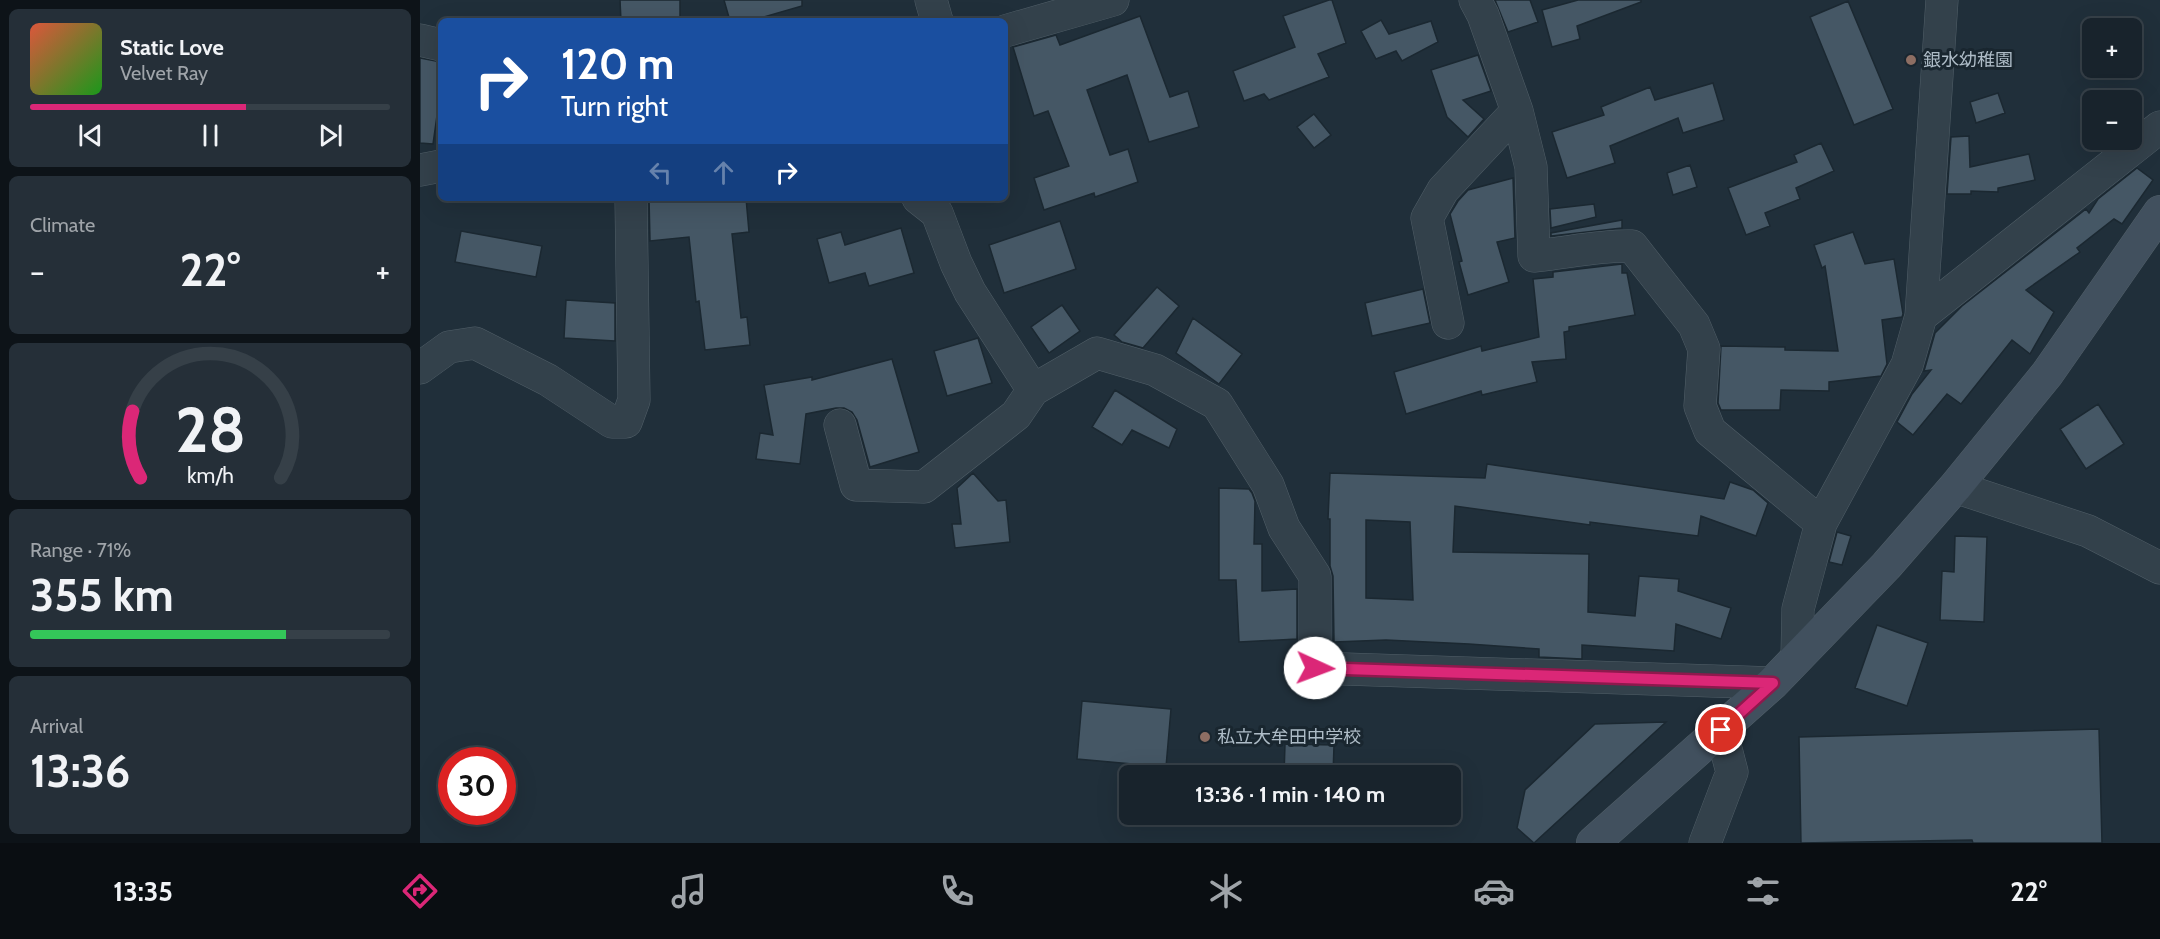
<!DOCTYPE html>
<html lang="en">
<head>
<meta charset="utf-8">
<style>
  :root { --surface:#18232c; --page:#252f38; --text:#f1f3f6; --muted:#9fa4a9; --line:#364048; --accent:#db2777 }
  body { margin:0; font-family:Cabin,"Noto Sans JP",sans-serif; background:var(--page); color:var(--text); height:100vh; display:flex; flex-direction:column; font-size:22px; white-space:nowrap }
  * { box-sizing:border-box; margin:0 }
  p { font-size:20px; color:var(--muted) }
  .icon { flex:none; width:33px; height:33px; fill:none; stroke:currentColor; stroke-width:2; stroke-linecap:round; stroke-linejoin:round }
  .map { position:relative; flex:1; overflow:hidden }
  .details { display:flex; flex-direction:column; gap:9px; padding:9px; background:#0d1318; width:420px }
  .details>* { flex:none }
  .top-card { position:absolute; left:18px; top:18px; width:570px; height:183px; border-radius:9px; box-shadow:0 6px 24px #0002,0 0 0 2px var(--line); background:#1a4fa0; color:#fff; overflow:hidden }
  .fabs { position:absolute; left:1662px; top:18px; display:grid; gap:12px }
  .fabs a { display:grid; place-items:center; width:60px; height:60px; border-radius:9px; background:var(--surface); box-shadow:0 6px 24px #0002,0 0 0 2px var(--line); font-size:30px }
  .speed { position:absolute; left:18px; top:747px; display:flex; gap:12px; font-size:30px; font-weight:700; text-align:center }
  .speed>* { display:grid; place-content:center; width:78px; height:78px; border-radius:50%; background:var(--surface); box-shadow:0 6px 24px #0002,0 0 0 2px var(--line); line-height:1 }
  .speed .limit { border:9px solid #d22; background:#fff; color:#111 }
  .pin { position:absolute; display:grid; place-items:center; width:51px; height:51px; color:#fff; margin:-26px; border:3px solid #fff; border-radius:50%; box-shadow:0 2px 6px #0007 }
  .me { position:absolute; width:66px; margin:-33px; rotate:92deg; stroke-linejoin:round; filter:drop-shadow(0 0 4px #0008) }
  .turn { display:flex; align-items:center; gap:21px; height:126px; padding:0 24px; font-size:27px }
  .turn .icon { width:78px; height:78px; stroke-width:2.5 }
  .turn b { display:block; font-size:42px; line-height:51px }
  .lanes { display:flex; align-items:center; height:57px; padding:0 24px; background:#0003; justify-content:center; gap:30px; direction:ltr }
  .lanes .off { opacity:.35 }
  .big { font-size:45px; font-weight:700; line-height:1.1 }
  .details .tile { flex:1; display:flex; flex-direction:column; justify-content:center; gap:9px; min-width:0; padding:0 21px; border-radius:9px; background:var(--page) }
  .details .dial { align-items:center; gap:0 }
  .dial svg { height:156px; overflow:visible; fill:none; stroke:var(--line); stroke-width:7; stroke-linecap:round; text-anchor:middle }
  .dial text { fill:var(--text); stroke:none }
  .song { display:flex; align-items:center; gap:18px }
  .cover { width:72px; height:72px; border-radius:9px; background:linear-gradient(135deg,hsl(10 70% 55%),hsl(120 70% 35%)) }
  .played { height:6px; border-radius:3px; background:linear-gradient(90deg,var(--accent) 60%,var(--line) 60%) }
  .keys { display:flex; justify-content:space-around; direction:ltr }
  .heat { display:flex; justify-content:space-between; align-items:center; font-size:33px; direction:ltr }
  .charge { height:9px; border-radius:4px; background:linear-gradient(90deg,#34c759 71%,var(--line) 0) }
  .trip { position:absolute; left:699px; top:765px; width:342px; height:60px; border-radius:9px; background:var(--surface); box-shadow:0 6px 24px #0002,0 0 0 2px var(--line); font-weight:700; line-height:60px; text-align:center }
  .menu { display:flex; height:96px; justify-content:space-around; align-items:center; background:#0a0e12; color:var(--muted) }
  .menu .icon { width:42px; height:42px }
  .menu .current { color:var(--accent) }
  .menu b { font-size:27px; color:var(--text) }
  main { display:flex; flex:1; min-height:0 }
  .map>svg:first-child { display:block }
  .building { fill:#455765; stroke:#1b2831; stroke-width:1.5; fill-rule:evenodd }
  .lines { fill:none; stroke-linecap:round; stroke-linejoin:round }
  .street-casing { stroke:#515f68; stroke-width:33 }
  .secondary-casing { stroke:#515f68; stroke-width:34 }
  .street { stroke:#33414b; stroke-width:32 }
  .secondary { stroke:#41505e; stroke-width:33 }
  .route-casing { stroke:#8e194d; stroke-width:15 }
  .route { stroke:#db2777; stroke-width:10 }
  .education-dot { fill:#8d6e63; stroke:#19262f; stroke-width:2 }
  .labels { text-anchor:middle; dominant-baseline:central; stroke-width:6; stroke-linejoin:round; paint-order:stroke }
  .poi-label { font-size:18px; fill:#aebcc7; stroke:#19262f; text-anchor:start }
</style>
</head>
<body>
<main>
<section class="details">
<div class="tile">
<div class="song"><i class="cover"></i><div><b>Static Love</b><p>Velvet Ray</p></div></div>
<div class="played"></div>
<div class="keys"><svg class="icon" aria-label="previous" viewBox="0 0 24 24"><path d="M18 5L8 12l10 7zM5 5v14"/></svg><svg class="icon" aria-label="pause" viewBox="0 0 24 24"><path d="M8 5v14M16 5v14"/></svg><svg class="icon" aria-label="next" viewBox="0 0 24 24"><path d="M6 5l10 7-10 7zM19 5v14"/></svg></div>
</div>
<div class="tile"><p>Climate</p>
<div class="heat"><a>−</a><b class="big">22°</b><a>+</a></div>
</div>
<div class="tile dial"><svg viewBox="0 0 100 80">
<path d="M14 69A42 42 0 1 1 86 69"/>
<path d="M14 69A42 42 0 0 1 10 35" stroke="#db2777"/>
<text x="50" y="56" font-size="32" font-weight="700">28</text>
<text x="50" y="72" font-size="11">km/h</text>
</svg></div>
<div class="tile"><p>Range · 71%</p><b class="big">355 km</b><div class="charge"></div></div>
<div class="tile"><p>Arrival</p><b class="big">13:36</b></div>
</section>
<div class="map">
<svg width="1740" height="843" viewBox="0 0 1740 843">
  <rect width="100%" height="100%" fill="#202f3a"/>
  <!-- building -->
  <path class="building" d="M200 0H260V21H201Z
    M304 0H382V6L330 21H310Z
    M909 0H912L926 43 898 54 909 77 849 100 844 94 824 101 813 71 875 47 863 16Z
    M1075 0H1110L1118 22 1088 32Z
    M1158 0H1221V2L1157 26 1160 39 1132 47 1122 10Z
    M1428 1 1473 109 1434 125 1390 17Z
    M720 16 750 97 768 91 779 127 729 142 707 75 667 90 690 155 708 149 718 182 675 197 674 193 624 210 614 178 649 166 628 111 614 116 593 47 636 35 640 45Z
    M961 20 969 34 1011 21 1018 42 982 61 976 51 956 59 941 31Z
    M1058 55 1071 91 1043 100 1064 119 1048 137 1027 117 1011 70Z
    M0 58 21 62V87L13 144 0 143Z
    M1293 83 1304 120 1263 133 1258 118 1190 146 1195 163 1147 178 1132 132 1184 115 1181 107 1230 87 1235 100Z
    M1578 93 1585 113 1556 123 1550 102Z
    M894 114 911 135 894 148 877 127Z
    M1549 136 1550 167 1609 154 1615 180 1578 188V192L1551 191V194H1527L1531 137Z
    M1401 143 1414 171 1376 188 1380 199 1345 213 1350 226 1326 235 1308 188 1377 162 1374 155Z
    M1270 165 1277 187 1253 195 1247 173Z
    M1717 168 1733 180 1702 224 1694 219 1657 248 1660 252 1606 290 1634 312 1610 354 1592 340 1541 404 1527 394 1493 435 1477 422 1492 394 1511 370 1504 371 1515 333 1542 306 1666 209 1669 213 1678 199Z
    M1093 178 1095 238 1077 242 1089 282 1048 295 1039 262 1042 261 1030 214 1038 201 1048 190Z
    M229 198H326L329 232 312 234 321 318 327 317 330 345 285 350 279 301 276 302 269 237 230 241Z
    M1174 204 1176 217 1131 228 1130 209Z
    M1202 220V228L1131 236V233Z
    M640 221 656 269 584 293 569 245Z
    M481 228 494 273 449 286 445 273 409 283 397 239 421 232 425 245Z
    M41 231 122 246 116 277 35 262Z
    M1433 232 1445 264 1474 259 1483 314 1482 317 1462 320 1467 364 1461 376 1409 382V391L1361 390 1360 410H1301L1298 403 1301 346 1365 347V350L1418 351 1405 266 1402 268 1394 245Z
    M1202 264V273H1207L1215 315 1149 327V331L1144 332 1146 359 1112 362 1117 382 1062 395 1061 391 986 414 974 372 1061 346 1062 351 1119 337 1113 279 1133 277V272Z
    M737 287 759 306 723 348 702 342 694 335Z
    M1003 289 1010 323 952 336 945 303Z
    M146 300 195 303V341L144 338Z
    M642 305 660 331 629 353 611 327Z
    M773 318 822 354 799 384 756 353Z
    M558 338 572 383 527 396 514 351Z
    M472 359 499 452 450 467 437 420 432 412 424 408H416L386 414 380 464 336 459 340 433 353 435 344 385 392 377V380Z
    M695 390 757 429 749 448 712 430 702 445 672 427Z
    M1678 404 1704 444 1666 469 1640 429Z
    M1067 464 1304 499 1310 482 1333 490 1348 503 1336 536 1281 516 1278 536 1170 522V525L1035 506 1033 552 1169 554 1168 612 1215 616 1219 576 1259 579 1258 591 1311 608 1301 639 1256 624 1254 651 1162 645V659L1119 657V649L1049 644 966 640 914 642 913 576 910 566V519H908L910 473 1065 478ZM946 520 990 522 993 600 946 598Z
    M553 473 578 501 586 500 590 542 535 548 532 524H541L537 488Z
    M799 488 829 489 832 493 835 501 834 544H842V591L877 589V639L819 642 816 580H799Z
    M1417 532 1431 536 1422 565 1409 562Z
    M1535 536 1567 537 1564 622 1520 620 1522 571 1534 572Z
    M1457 625 1508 643 1487 706 1435 688Z
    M662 701 751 709 746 767 657 759Z
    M1246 722 1114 843 1097 828 1105 790 1175 724Z
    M1679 729 1682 843H1553L1552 840 1381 843 1379 737Z
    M865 744 914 745 913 776H864Z"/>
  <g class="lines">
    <!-- street casing -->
    <g class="street-casing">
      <path id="street" d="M511 0 517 21
        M1055 0 1063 15 1097 111 1111 167 1114 256C1147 253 1179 245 1212 246L1274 325 1284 349 1280 406 1290 431 1401 523
        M585 31 693 0
        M0 40 21 45
        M0 170 21 166
        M498 198 517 213 536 263 550 292 613 390 677 353 735 370 797 404 848 485 864 528 895 576V668L1353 683
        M1501 316 1740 127
        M1028 323 1007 218 1023 190 1097 111
        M0 368 29 347 55 343 128 380 192 422H206L214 400 211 198
        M420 425 436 485 504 487 596 415 613 390
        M1535 487 1668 531 1740 568
        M1377 657 1378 609 1401 523 1487 365 1501 316 1522 0
        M1285 843 1312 772 1301 730"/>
    </g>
    <!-- secondary casing -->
    <g class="secondary-casing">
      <path id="secondary" d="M1173 843 1353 683 1466 566 1535 487 1627 374 1740 212"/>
    </g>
    <!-- street -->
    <use href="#street" class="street"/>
    <!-- secondary -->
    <use href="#secondary" class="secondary"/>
  </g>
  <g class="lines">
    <!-- route casing -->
    <g class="route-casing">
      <path id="route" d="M895 668 1353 683 1301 730"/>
    </g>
    <!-- route -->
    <use href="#route" class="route"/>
  </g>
  <!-- markers -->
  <g class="education-dot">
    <circle cx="1491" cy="60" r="6"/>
    <circle cx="785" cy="737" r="6"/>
  </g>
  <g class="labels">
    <!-- poi labels -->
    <g class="poi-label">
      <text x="1503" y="60">銀水幼稚園</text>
      <text x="797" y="737">私立大牟田中学校</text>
    </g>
  </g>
</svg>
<div class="fabs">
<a>+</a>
<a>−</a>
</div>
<div class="speed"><div class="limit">30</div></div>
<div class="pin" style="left:1301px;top:730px;background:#d93025"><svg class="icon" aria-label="arrive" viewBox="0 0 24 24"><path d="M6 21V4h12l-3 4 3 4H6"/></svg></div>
<svg class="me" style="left:895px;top:668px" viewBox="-20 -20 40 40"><circle r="19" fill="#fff"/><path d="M0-13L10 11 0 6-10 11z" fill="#db2777"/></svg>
<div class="trip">13:36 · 1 min · 140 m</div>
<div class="top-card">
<div class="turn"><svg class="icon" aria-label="right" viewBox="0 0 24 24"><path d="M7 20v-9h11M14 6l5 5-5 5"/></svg><div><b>120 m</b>Turn right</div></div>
<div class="lanes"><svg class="icon off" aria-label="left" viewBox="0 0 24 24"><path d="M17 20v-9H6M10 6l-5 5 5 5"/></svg><svg class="icon off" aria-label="ahead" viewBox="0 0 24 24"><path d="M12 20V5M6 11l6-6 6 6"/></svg><svg class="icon" aria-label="right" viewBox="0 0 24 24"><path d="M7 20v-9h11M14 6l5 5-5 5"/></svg></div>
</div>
</div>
</main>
<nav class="menu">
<b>13:35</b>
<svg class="icon current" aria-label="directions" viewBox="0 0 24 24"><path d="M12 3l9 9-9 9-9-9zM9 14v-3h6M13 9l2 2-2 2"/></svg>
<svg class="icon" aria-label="music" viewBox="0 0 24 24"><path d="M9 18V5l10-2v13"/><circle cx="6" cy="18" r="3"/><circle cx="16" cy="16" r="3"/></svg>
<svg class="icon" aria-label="phone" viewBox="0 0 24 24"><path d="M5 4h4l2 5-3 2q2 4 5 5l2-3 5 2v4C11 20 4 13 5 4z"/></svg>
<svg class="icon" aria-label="climate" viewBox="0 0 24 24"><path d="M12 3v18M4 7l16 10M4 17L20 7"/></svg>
<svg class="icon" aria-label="car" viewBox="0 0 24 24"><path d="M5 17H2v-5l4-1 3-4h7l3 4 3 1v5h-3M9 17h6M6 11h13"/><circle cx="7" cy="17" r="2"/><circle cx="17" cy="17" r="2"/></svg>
<svg class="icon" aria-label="filters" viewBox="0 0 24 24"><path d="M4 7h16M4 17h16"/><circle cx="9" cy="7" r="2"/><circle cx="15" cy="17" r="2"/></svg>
<b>22°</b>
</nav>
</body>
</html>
